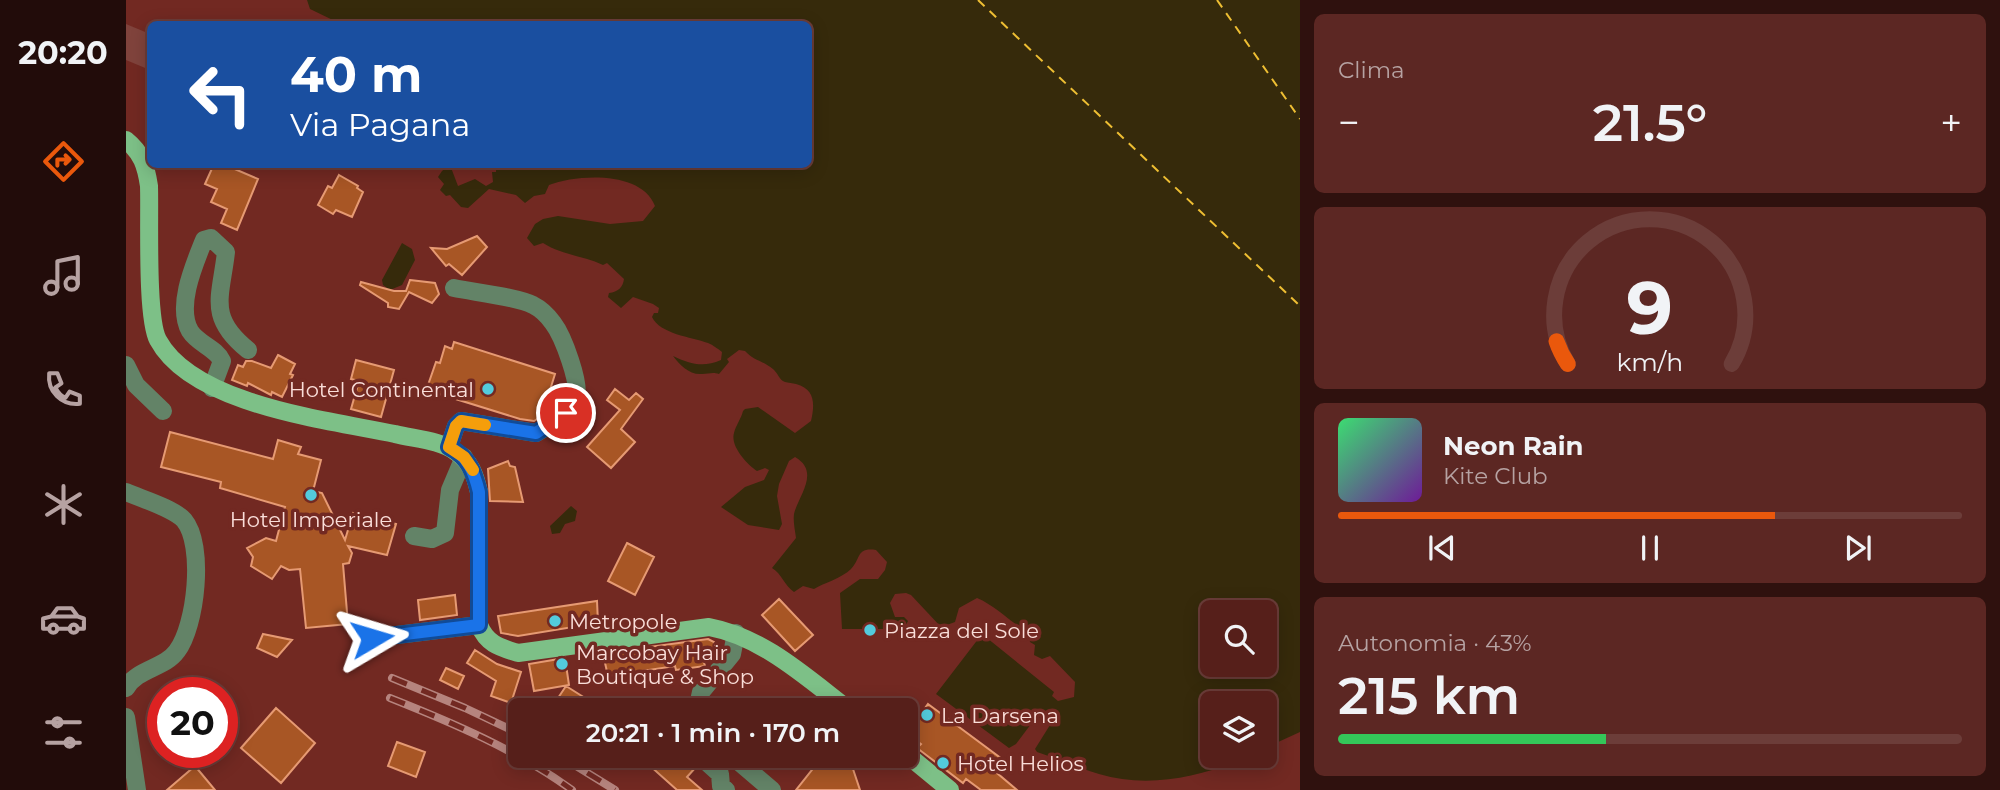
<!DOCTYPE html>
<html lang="it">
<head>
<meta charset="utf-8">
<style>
  :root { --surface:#561f1a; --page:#5c2723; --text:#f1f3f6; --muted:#b6a2a2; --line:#6c3d39; --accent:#ea580c }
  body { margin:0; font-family:Montserrat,sans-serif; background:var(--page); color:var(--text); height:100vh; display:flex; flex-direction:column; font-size:26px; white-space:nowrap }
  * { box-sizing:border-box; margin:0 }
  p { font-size:23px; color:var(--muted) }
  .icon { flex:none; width:38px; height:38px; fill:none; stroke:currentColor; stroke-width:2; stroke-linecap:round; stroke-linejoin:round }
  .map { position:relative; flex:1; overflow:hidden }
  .drawer { display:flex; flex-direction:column; gap:14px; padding:14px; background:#2f110e; width:700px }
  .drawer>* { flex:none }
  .banner { position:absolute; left:21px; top:21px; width:665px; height:147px; border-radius:10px; box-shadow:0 4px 18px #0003,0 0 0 2px var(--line); background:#1a4fa0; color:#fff; overflow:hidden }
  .tools { position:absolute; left:1074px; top:600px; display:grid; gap:14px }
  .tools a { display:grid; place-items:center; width:77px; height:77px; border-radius:10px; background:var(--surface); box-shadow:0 4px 18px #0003,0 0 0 2px var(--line); font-size:35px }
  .speed { position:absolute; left:21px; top:677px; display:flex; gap:14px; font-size:35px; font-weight:700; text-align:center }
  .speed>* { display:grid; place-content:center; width:91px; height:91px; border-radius:50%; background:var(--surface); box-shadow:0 4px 18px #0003,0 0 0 2px var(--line); line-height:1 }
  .speed .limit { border:10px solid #d22; background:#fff; color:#111 }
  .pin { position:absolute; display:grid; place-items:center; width:60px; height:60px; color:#fff; margin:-30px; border:4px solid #fff; border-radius:50%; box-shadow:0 2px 7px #0007 }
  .me { position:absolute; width:77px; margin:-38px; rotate:83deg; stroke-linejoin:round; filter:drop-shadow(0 0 5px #0008) }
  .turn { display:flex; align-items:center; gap:24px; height:147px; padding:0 28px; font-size:32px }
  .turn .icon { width:91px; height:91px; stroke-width:2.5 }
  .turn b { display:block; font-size:49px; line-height:60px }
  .big { font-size:52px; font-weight:600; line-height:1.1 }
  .drawer .tile { flex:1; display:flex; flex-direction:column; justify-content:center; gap:10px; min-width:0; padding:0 24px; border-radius:10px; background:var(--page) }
  .drawer .dial { align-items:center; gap:0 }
  .dial svg { height:182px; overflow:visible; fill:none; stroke:var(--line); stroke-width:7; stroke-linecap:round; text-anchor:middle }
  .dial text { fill:var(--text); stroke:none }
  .song { display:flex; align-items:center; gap:21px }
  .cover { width:84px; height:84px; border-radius:10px; background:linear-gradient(135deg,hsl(140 70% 55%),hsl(280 70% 35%)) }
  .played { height:7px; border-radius:4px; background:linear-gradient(90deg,var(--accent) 70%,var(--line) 70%) }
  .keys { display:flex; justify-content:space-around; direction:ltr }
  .heat { display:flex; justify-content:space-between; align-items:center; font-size:38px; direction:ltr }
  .charge { height:10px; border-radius:5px; background:linear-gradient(90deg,#34c759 43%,var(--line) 0) }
  .trip { position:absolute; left:382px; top:698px; width:410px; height:70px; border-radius:10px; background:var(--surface); box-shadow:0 4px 18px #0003,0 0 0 2px var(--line); font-weight:600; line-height:70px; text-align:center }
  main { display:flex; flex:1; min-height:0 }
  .dock { display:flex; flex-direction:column; width:126px; justify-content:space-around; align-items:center; background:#220c0a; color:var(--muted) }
  .dock .icon { width:49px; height:49px }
  .dock .on { color:var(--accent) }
  .dock b { font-size:32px; color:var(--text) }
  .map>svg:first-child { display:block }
  .green { fill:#80433c }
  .water { fill:#362a0b; fill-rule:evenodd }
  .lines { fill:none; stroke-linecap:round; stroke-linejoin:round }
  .ferry { stroke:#eebe33; stroke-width:2; stroke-dasharray:9 7; stroke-linecap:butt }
  .building { fill:#a85625; stroke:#e69a73; stroke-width:2 }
  .minor { stroke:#638367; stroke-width:18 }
  .major { stroke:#7dc087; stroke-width:18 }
  .rail-casing { stroke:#b6847e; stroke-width:8 }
  .rail { stroke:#722922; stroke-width:5; stroke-dasharray:16; stroke-linecap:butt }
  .route-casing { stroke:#114b97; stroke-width:18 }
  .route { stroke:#1a73e8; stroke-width:12 }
  .slow { stroke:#f59e0b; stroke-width:12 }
  .poi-dot { fill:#53cbdc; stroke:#722922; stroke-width:2.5 }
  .labels { text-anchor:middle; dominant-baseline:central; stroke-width:7; stroke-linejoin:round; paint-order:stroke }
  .poi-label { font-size:21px; fill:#faded9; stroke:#722922; text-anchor:start }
</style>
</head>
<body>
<main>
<nav class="dock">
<b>20:20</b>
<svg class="icon on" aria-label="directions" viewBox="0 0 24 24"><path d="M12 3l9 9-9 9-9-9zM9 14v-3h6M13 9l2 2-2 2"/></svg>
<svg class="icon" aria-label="music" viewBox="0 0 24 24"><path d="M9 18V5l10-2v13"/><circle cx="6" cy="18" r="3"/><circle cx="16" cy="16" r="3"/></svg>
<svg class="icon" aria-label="phone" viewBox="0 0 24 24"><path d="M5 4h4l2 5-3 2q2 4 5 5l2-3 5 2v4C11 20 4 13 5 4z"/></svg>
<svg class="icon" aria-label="climate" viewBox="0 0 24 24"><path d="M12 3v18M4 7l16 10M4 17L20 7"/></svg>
<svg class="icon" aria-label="car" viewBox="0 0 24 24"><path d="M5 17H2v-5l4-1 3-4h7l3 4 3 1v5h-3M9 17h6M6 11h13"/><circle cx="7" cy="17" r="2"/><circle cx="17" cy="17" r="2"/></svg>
<svg class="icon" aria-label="filters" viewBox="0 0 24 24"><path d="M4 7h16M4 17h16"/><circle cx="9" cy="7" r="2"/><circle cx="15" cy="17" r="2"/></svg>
</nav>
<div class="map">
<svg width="1174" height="790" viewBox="0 0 1174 790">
  <rect width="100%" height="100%" fill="#722922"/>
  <!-- green -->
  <path class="green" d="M0 24 24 34V70L0 60Z"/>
  <!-- water -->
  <path class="water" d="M181 0H1174V732L1139 748V704H1087V756H1122C1077 777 1022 789 973 774 952 768 931 759 911 752L909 749 924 725 911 716 890 744 883 748 810 694 856 634 928 692 926 696 932 701 948 697 949 682 924 656 916 659 908 655 909 645 904 642 903 633C884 622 870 606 851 598L833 608 829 622 815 627 785 595 780 593 769 594 764 603 769 617H778L782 621 778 629H716L714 593 734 579H752L759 570 761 562 750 550C730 547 735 559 725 569 716 578 698 583 688 589L677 586 668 592C658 585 656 574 646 568L670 538C669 530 667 522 668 514 672 496 695 472 669 457L663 461 653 484 651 496 656 524 653 530 622 525 595 507 619 487 638 480 643 470 639 468 631 471C621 464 604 446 608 433 610 425 615 419 617 411L619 409 632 407 669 433 685 421C689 404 689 389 670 384 667 383 662 383 659 382 653 380 652 373 647 369 638 361 628 361 619 351L613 350 601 359 603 362 593 374C586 372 583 374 576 374 563 375 554 365 547 356 564 364 577 368 595 360L596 352C592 349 587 345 582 343 565 337 534 334 526 317L528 313H532L533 308 527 304 507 297 495 308 482 297 483 293C492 292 497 287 498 279L481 263 477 265C458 256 436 255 417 243L408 246 401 238 409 224 417 219 432 216 484 224 517 221 529 206C516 171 452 174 423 185L419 194 408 196 399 203 390 195 363 189 342 208 335 207 324 195 320 196 314 190 318 184 312 177 316 171 324 165 332 186 349 179 360 186 367 182 366 172H370V165L682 164V24H215L184 9ZM1087 612H1139V665H1087Z
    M276 243 286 249 289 260 276 285 264 290 257 285 256 280Z
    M445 506 451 511 449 521 439 524 434 533 426 534 424 526Z"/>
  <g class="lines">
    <!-- ferry -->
    <path class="ferry" d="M852 0 1174 306
      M1091 0 1174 119"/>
  </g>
  <!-- building -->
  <path class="building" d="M88 164H97L132 179 111 230 95 223 101 209 85 202 91 189 79 184Z
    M213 175 232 186 231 188 237 192 226 217 210 210 207 214 192 205 202 186 206 188Z
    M351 236 361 247 336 275 323 264 320 266 305 248 321 249Z
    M284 280 309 283 313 294 306 303 283 292 273 309 262 307V303L234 285 235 282 268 291H280Z
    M328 342 429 374 416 416 408 421 394 419 307 392 308 387 302 385 310 362 314 363 319 346 326 349Z
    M152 355 169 364 164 374 167 375 156 397 146 392 145 395 122 383 121 386 106 380 112 365 117 367 120 361H126L145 368Z
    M230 360 268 370 255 417 225 409 233 381 225 379Z
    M489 389 503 400 510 393 517 399 495 429 509 442 485 468 461 447 494 410 481 400Z
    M44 432 147 459 152 440 175 447 172 454 195 460 187 491 196 493 219 540 227 513 270 524 261 555 222 546 226 553 223 563 217 564 222 624 180 628 174 569 163 570 155 566 146 579 125 566 127 557 121 548 140 538 150 541 159 507 94 488 95 482 35 467Z
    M382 461 384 466 389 467 397 502 364 501 362 469Z
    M501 543 528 557 509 595 482 581Z
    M329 595 331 615 294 620 292 600Z
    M653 599 687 635 669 651 636 615Z
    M471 601 472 623 392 636 375 633 372 616Z
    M137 634 166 640 151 657 131 648Z
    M582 639 588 642V653L584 658 577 659 579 666 550 670 549 666 482 676 477 654 479 653Z
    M349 650 371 664 395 672 385 703 365 696 370 681 341 663Z
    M439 658 443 685 408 691 403 664Z
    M320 668 338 676 332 689 314 680Z
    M440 686 478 710H424Z
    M802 704 880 762 871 773 891 790H855L840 779 837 783 791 748 795 744 779 732V714L794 715Z
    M150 708 189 743 155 783 115 748Z
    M271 742 299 752 290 777 262 766Z
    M513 756H559L570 767 561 777 576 790H551Z
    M697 756 716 761 727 769 734 790H670Z
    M69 766 89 790H41Z"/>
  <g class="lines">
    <!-- minor -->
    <path class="minor" d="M0 365 10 385 37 411
      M86 388 96 361C90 348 72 344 64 331 50 306 68 265 78 240L85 238 100 252C95 297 81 317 122 350
      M323 447 330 426 335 421 410 433C423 425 444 415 450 399 455 384 437 336 427 323 422 316 415 309 407 305 392 297 347 292 328 288
      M0 492C16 499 47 508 58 520 79 545 70 626 51 651 38 669 12 668 0 688
      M288 536 306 539 319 533 324 490 338 457
      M246 638 353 625
      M571 710 575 692 606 654 610 633
      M0 717 11 790
      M574 756 594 774 595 786 600 790
      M606 756 646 790"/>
    <!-- major -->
    <path class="major" d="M0 140C16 153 20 166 23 186 24 216 20 318 32 340 67 405 202 420 269 434 288 439 314 440 330 452 345 462 349 475 353 492V625C361 644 373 647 392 653L583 627C637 637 681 678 723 710
      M779 753 824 790"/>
    <!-- rail casing -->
    <g class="rail-casing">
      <path id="rail" d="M266 678 339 708 394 734
        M264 698C327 723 391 750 446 790
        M434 756 489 790"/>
    </g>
    <!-- rail -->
    <use href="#rail" class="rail"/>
  </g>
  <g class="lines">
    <!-- route casing -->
    <g class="route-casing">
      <path id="route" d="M246 638 353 625V492C348 472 343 457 323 447L330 426 335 421 410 433 440 413"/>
    </g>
    <!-- route -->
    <use href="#route" class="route"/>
    <!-- slow -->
    <path class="slow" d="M347 470 338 457 323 447 330 426 335 421 359 425"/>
  </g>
  <!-- markers -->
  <g class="poi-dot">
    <circle cx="362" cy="389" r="7"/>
    <circle cx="185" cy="495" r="7"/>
    <circle cx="429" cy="621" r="7"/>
    <circle cx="744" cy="630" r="7"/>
    <circle cx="436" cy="664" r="7"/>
    <circle cx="801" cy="715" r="7"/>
    <circle cx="817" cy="763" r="7"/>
  </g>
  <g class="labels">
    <!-- poi labels -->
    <g class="poi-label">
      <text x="348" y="389" text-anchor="end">Hotel Continental</text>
      <text x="185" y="519" text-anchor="middle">Hotel Imperiale</text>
      <text x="443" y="621">Metropole</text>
      <text x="758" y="630">Piazza del Sole</text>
      <text x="450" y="652">Marcobay Hair<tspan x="450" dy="24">Boutique &amp; Shop</tspan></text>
      <text x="815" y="715">La Darsena</text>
      <text x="831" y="763">Hotel Helios</text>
    </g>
  </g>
</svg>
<div class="tools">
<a><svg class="icon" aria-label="search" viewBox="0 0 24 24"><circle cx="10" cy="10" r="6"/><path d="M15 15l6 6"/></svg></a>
<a><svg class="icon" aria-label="layers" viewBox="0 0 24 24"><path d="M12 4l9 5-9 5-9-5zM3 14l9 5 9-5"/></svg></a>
</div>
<div class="speed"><div class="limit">20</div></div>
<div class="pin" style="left:440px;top:413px;background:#d93025"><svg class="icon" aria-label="arrive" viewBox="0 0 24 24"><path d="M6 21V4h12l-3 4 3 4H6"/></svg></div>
<svg class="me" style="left:246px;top:638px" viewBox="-20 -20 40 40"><path d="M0-17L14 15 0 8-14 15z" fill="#1a73e8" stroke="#fff" stroke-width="4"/></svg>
<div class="trip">20:21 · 1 min · 170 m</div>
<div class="banner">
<div class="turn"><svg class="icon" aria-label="left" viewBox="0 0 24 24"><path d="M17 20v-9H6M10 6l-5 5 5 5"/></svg><div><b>40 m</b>Via Pagana</div></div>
</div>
</div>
<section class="drawer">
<div class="tile"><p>Clima</p>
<div class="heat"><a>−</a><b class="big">21.5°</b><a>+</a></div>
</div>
<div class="tile dial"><svg viewBox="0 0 100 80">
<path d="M14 69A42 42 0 1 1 86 69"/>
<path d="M14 69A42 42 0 0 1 9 59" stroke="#ea580c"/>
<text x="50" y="56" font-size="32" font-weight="700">9</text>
<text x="50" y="72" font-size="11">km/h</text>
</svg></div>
<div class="tile">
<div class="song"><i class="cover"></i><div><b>Neon Rain</b><p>Kite Club</p></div></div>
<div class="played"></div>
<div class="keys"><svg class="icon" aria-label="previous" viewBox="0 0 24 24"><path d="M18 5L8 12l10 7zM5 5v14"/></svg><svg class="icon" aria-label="pause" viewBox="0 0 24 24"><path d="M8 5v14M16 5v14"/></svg><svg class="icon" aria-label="next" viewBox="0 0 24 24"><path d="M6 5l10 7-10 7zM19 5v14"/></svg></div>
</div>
<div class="tile"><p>Autonomia · 43%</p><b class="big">215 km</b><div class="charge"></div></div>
</section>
</main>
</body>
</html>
